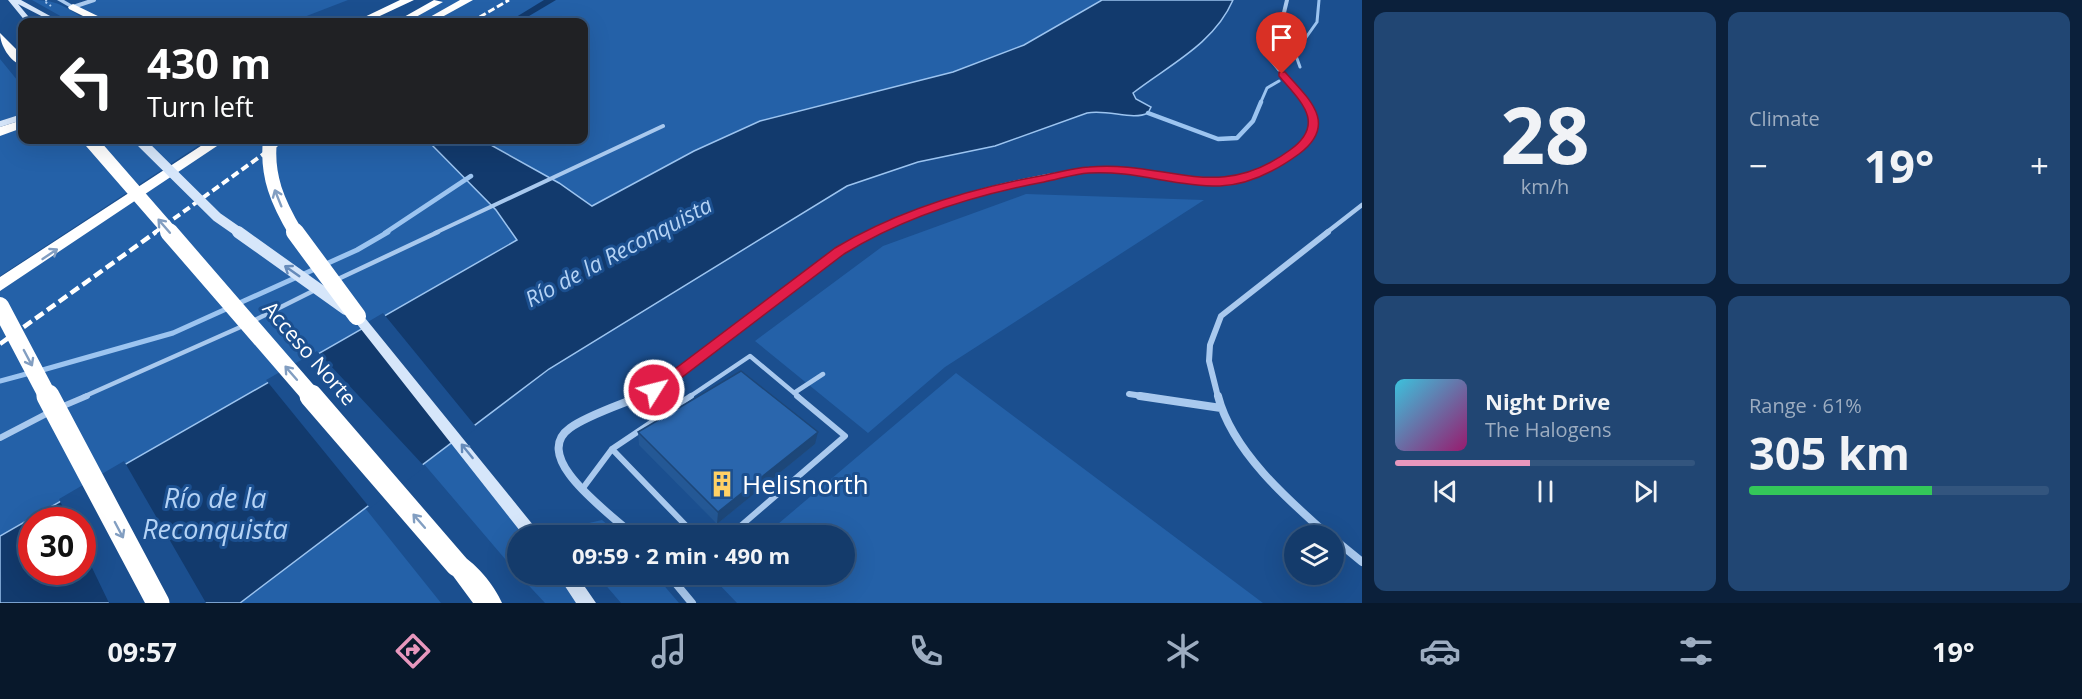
<!DOCTYPE html>
<html lang="en">
<head>
<meta charset="utf-8">
<style>
  :root { --surface:#143b6b; --page:#214673; --text:#f1f3f6; --muted:#9dadc1; --line:#33557e; --accent:#e797bd }
  body { margin:0; font-family:"Open Sans",sans-serif; background:var(--page); color:var(--text); height:100vh; display:flex; flex-direction:column; font-size:22px; white-space:nowrap }
  * { box-sizing:border-box; margin:0 }
  p { font-size:20px; color:var(--muted) }
  .icon { flex:none; width:33px; height:33px; fill:none; stroke:currentColor; stroke-width:2; stroke-linecap:round; stroke-linejoin:round }
  .map { position:relative; flex:1; overflow:hidden }
  .sheet { display:flex; flex-direction:column; gap:12px; padding:12px; background:#0b203b; width:720px }
  .sheet>* { flex:none }
  .top-card { position:absolute; left:18px; top:18px; width:570px; height:126px; border-radius:12px; box-shadow:0 6px 24px #0002,0 0 0 2px var(--line); background:#202124; color:#fff; overflow:hidden }
  .fabs { position:absolute; left:1284px; top:525px; display:grid; gap:12px }
  .fabs a { display:grid; place-items:center; width:60px; height:60px; border-radius:50%; background:var(--surface); box-shadow:0 6px 24px #0002,0 0 0 2px var(--line); font-size:30px }
  .speed { position:absolute; left:18px; top:507px; display:flex; gap:12px; font-size:30px; font-weight:700; text-align:center }
  .speed>* { display:grid; place-content:center; width:78px; height:78px; border-radius:50%; background:var(--surface); box-shadow:0 6px 24px #0002,0 0 0 2px var(--line); line-height:1 }
  .speed .limit { border:9px solid #d22; background:#fff; color:#111 }
  .pin { position:absolute; display:grid; place-items:center; width:51px; height:51px; color:#fff; margin:-62px -26px; border-radius:50% 50% 50% 0; rotate:-45deg; box-shadow:0 0 6px #0007 }
  .pin .icon { rotate:45deg }
  .me { position:absolute; width:66px; margin:-33px; rotate:54deg; stroke-linejoin:round; filter:drop-shadow(0 0 4px #0008) }
  .turn { display:flex; align-items:center; gap:21px; height:126px; padding:0 30px; font-size:27px }
  .turn .icon { width:78px; height:78px; stroke-width:2.5 }
  .turn b { display:block; font-size:42px; line-height:51px }
  .big { font-size:45px; font-weight:700; line-height:1.1 }
  .sheet .widget { flex:1; display:flex; flex-direction:column; justify-content:center; gap:9px; min-width:0; padding:0 21px; border-radius:12px; background:var(--page) }
  .sheet .dial { align-items:center; gap:0 }
  .dial b { font-size:78px; line-height:1 }
  .song { display:flex; align-items:center; gap:18px }
  .cover { width:72px; height:72px; border-radius:9px; background:linear-gradient(135deg,hsl(190 70% 55%),hsl(320 70% 35%)) }
  .played { height:6px; border-radius:3px; background:linear-gradient(90deg,var(--accent) 45%,var(--line) 45%) }
  .keys { display:flex; justify-content:space-around; direction:ltr }
  .heat { display:flex; justify-content:space-between; align-items:center; font-size:33px; direction:ltr }
  .charge { height:9px; border-radius:4px; background:linear-gradient(90deg,#34c759 61%,var(--line) 0) }
  .sheet .tiles { flex:1; display:grid; gap:12px; grid-template-columns:repeat(2,1fr) }
  .trip { position:absolute; left:507px; top:525px; width:348px; height:60px; border-radius:30px; background:var(--surface); box-shadow:0 6px 24px #0002,0 0 0 2px var(--line); font-weight:700; line-height:60px; text-align:center }
  .dock { display:flex; height:96px; justify-content:space-around; align-items:center; background:#08182b; color:var(--muted) }
  .dock .icon { width:42px; height:42px }
  .dock .current { color:var(--accent) }
  .dock b { font-size:27px; color:var(--text) }
  main { display:flex; flex:1; min-height:0 }
  .map>svg:first-child { display:block }
  .green { fill:#2461a8 }
  .water { fill:#123a6d; stroke:#9cc4f0; stroke-width:1.5; fill-rule:evenodd }
  .pier { fill:#1b4f8f }
  .lines { fill:none; stroke-linecap:round; stroke-linejoin:round }
  .stream-far2 { stroke:#9cc4f0; stroke-width:3 }
  .stream-far1 { stroke:#9cc4f0; stroke-width:4.5 }
  .stream { stroke:#9cc4f0; stroke-width:5 }
  .canal { fill:#123a6d; fill-rule:evenodd }
  .path { stroke:#a9c9ee; stroke-width:2; stroke-dasharray:2 3; stroke-linecap:butt }
  .service-far2 { stroke:#a9c9ee; stroke-width:4 }
  .service-far1 { stroke:#a9c9ee; stroke-width:4.5 }
  .service { stroke:#a9c9ee; stroke-width:6 }
  .minor-far3 { stroke:#a9c9ee; stroke-width:4 }
  .minor-far2 { stroke:#a9c9ee; stroke-width:4.5 }
  .minor-far1 { stroke:#a9c9ee; stroke-width:6 }
  .minor { stroke:#a9c9ee; stroke-width:8 }
  .tertiary { fill:#a9c9ee; fill-rule:evenodd }
  .secondary { fill:#d6e6fa; fill-rule:evenodd }
  .motorway { fill:#fff; fill-rule:evenodd }
  .rail-far2 { stroke:#fff; stroke-width:3; stroke-dasharray:7 3; stroke-linecap:butt }
  .rail-far1 { stroke:#fff; stroke-width:4; stroke-dasharray:8 4; stroke-linecap:butt }
  .rail { stroke:#fff; stroke-width:4.5; stroke-dasharray:10 4.5; stroke-linecap:butt }
  .secondary-bridge-far1 { stroke:#d6e6fa; stroke-width:10 }
  .secondary-bridge { stroke:#d6e6fa; stroke-width:12 }
  .motorway-bridge-far2 { stroke:#fff; stroke-width:14 }
  .motorway-bridge-far1 { stroke:#fff; stroke-width:18 }
  .motorway-bridge { stroke:#fff; stroke-width:23 }
  .wall { fill:#245895 }
  .shaded-wall { fill:#1d4779 }
  .building { fill:#2a66ad; stroke:#1d4779; stroke-width:1.5 }
  .oneway { stroke:#829ec1 }
  .oneway2 { stroke:#668bba }
  .route { fill:#e11d48; stroke:#92132f; stroke-width:1.5 }
  .labels { text-anchor:middle; dominant-baseline:central; stroke-width:6; stroke-linejoin:round; paint-order:stroke }
  .street-label { font-size:21px; fill:#fff; stroke:#1b4f8f }
  .water-label { font-size:22px; font-style:italic; fill:#b5d3f5; stroke:#1b4f8f }
  .near-poi-label { font-size:26px; fill:#fff; stroke:#1b4f8f; text-anchor:start }
  .near-water-label { font-size:27px; font-style:italic; fill:#b5d3f5; stroke:#1b4f8f }
</style>
</head>
<body>
<main>
<div class="map">
<svg width="1362" height="603" viewBox="0 0 1362 603">
  <rect width="100%" height="100%" fill="#1b4f8f"/>
  <!-- green -->
  <path class="green" d="M32 0C61 0 67 9 90 22H71Z
    M94 0H348L291 22H102L73 7Z
    M442 0H1102L1024 45 953 72 760 121 694 151 592 206 559 183 482 140H584V22H400Z
    M0 59 22 86V114L0 121Z
    M22 127V140H207L0 276V135Z
    M219 140H427L496 210 518 240 0 536V285Z
    M1026 194 1204 200 945 367 868 433 755 341 883 246Z
    M956 373 1263 603H737L714 579 719 574H844V536L765 535Z
    M456 440 530 535 518 536 517 573 424 464Z
    M365 508 441 603H240Z
    M602 520 619 535H564L559 530Z
    M519 575H560L582 603H545Z
    M597 575H655L679 603H621Z"/>
  <!-- water -->
  <path class="water" d="M1102 0H1233C1214 44 1169 65 1133 93L1136 99 1151 107 1148 113C1132 121 1109 109 1087 113L995 146 918 162 847 186 549 369 240 603H0V536L517 240 496 210 427 140H482L559 183 592 206 694 151 760 121 953 72 1024 45ZM32 520H82V572H32Z"/>
  <!-- pier -->
  <path class="pier" d="M383 313 477 428 458 442 361 326Z
    M317 351 425 467 370 508 266 380Z
    M124 461 206 603H109L83 549 82 520H69L59 499Z"/>
  <g class="lines">
    <!-- stream-far2 -->
    <path class="stream-far2" d="M1300 67 1295 53 1317 22 1319 0
      M1260 104 1267 88 1279 81"/>
    <!-- stream-far1 -->
    <path class="stream-far1" d="M1148 113 1218 139 1237 138 1253 121 1261 102
      M385 233 471 176"/>
    <!-- stream -->
    <path class="stream" d="M39 371 173 333 357 250 388 232
      M0 381 30 373"/>
    <!-- canal -->
    <path class="canal" d="M544 0H556L519 22H508Z"/>
    <!-- path -->
    <path class="path" d="M47 0 44 1 51 6"/>
    <!-- service-far2 -->
    <path class="service-far2" d="M435 233 663 126"/>
    <!-- service-far1 -->
    <path class="service-far1" d="M336 280 438 232
      M253 321 315 290
      M794 393 823 374
      M83 397 245 325
      M689 397 750 356 799 397"/>
    <!-- service -->
    <path class="service" d="M61 407 87 396
      M0 438 48 413
      M612 449 696 536
      M583 488 612 449 691 396
      M729 536 845 436 797 396"/>
    <!-- minor-far3 -->
    <path class="minor-far3" d="M1287 0 1282 21 1264 51 1307 104
      M73 7 94 0"/>
    <!-- minor-far2 -->
    <path class="minor-far2" d="M872 233C937 201 1010 180 1082 171 1152 162 1207 205 1279 164 1296 154 1309 143 1314 124L1307 102
      M1326 233 1362 205"/>
    <!-- minor-far1 -->
    <path class="minor-far1" d="M1129 394 1149 397
      M638 397 654 390 840 251 875 232
      M1218 397 1209 361 1210 345 1221 316 1328 232"/>
    <!-- minor -->
    <path class="minor" d="M1140 396 1221 408
      M1218 396C1232 451 1288 500 1329 536
      M634 536C614 516 528 458 570 428 588 415 620 405 641 396
      M1334 539 1362 562
      M668 574 692 603"/>
    <!-- tertiary -->
    <path class="tertiary" d="M57 0H64L76 7 71 8Z"/>
    <!-- secondary -->
    <path class="secondary" d="M8 0H21L61 22H53L18 4 33 22H26Z
      M22 114V120L0 127V121Z
      M357 312 361 313 542 536H524L353 319 351 316 353 313Z
      M557 574H576L596 603H576Z"/>
    <!-- motorway -->
    <path class="motorway" d="M400 0H414L367 22H354Z
      M434 0 443 2 407 22H395Z
      M460 0H473L433 22H421Z
      M73 4 106 20 107 22H95L69 9 68 7Z
      M0 33 22 55V65C10 62 0 45 0 33Z
      M22 120V128L0 136V127Z
      M210 140H226L0 291V277Z
      M457 553C474 560 495 586 502 603H473L445 565 448 557Z"/>
    <!-- rail-far2 -->
    <path class="rail-far2" d="M471 22 509 0"/>
    <!-- rail-far1 -->
    <path class="rail-far1" d="M154 233 283 140"/>
    <!-- rail -->
    <path class="rail" d="M0 344 156 232"/>
    <!-- secondary-bridge-far1 -->
    <path class="secondary-bridge-far1" d="M139 140 217 217 240 233"/>
    <!-- secondary-bridge -->
    <path class="secondary-bridge" d="M238 232 346 309"/>
    <!-- motorway-bridge-far2 -->
    <path class="motorway-bridge-far2" d="M90 140 171 233
      M270 140C266 176 278 203 296 233"/>
    <!-- motorway-bridge-far1 -->
    <path class="motorway-bridge-far1" d="M169 232 312 397
      M295 232 357 316
      M0 306 48 397"/>
    <!-- motorway-bridge -->
    <path class="motorway-bridge" d="M48 396 158 603
      M311 396 457 565"/>
  </g>
  <!-- wall -->
  <path class="wall" d="M638 432 815 444 717 524 639 445Z"/>
  <!-- shaded-wall -->
  <path class="shaded-wall" d="M818 432 815 444 717 524 718 512Z"/>
  <!-- building -->
  <path class="building" d="M741 371 818 432 718 512 638 432Z"/>
  <!-- one-way arrows -->
  <defs><path id="oneway-shaft" d="M-6 0H5M1.5-3L5.5 0L1.5 3" fill="none" stroke-width="1.6" stroke-linecap="round" stroke-linejoin="round" transform="scale(1.5)"/></defs>
  <g class="oneway">
    <use href="#oneway-shaft" transform="translate(278 198) rotate(-112)"/>
    <use href="#oneway-shaft" transform="translate(164 226) rotate(-131)"/>
    <use href="#oneway-shaft" transform="translate(50 254) rotate(-34)"/>
    <use href="#oneway-shaft" transform="translate(28 358) rotate(62)"/>
    <use href="#oneway-shaft" transform="translate(291 373) rotate(-131)"/>
    <use href="#oneway-shaft" transform="translate(419 521) rotate(-131)"/>
    <use href="#oneway-shaft" transform="translate(119 530) rotate(62)"/>
  </g>
  <g class="oneway2">
    <use href="#oneway-shaft" transform="translate(292 271) rotate(-145)"/>
    <use href="#oneway-shaft" transform="translate(467 451) rotate(-129)"/>
  </g>
  <!-- route -->
  <path class="route" d="M1279 72H1285C1309 99 1339 124 1299 154 1277 170 1249 185 1220 186 1177 187 1133 170 1089 173 1074 174 1059 179 1044 182 975 195 904 217 844 254L660 394 654 396 647 390 835 248C897 211 969 189 1040 176 1056 173 1073 168 1089 167 1167 160 1217 204 1290 150 1327 123 1300 101 1279 76Z"/>
  <!-- icons -->
  <defs>
    <g id="building-bare" transform="scale(2.07)"><path d="M-4-6H4V6H1V3H-1V6H-4ZM-2.5-4.3h1.7v1.8h-1.7ZM.8-4.3h1.7v1.8H.8ZM-2.5-1h1.7V.8h-1.7ZM.8-1h1.7V.8H.8Z" fill="#ffd166" stroke="#1b4f8f" stroke-width="2.5" paint-order="stroke"/></g>
  </defs>
  <g fill-rule="evenodd">
    <use href="#building-bare" x="722" y="484"/>
  </g>
  <g class="labels">
    <!-- street labels -->
    <g class="street-label">
      <text transform="translate(310 353) rotate(49)">Acceso Norte</text>
    </g>
    <!-- water labels -->
    <g class="water-label">
      <text transform="translate(618 251) rotate(-28)">Río de la Reconquista</text>
    </g>
    <!-- near-poi labels -->
    <g class="near-poi-label">
      <text x="742" y="484">Helisnorth</text>
    </g>
    <!-- near-water labels -->
    <g class="near-water-label">
      <text x="215" y="497">Río de la<tspan x="215" dy="31">Reconquista</tspan></text>
    </g>
  </g>
</svg>
<div class="fabs">
<a><svg class="icon" aria-label="layers" viewBox="0 0 24 24"><path d="M12 4l9 5-9 5-9-5zM3 14l9 5 9-5"/></svg></a>
</div>
<div class="speed"><div class="limit">30</div></div>
<div class="pin" style="left:1282px;top:74px;background:#d93025"><svg class="icon" aria-label="arrive" viewBox="0 0 24 24"><path d="M6 21V4h12l-3 4 3 4H6"/></svg></div>
<svg class="me" style="left:654px;top:390px" viewBox="-20 -20 40 40"><circle r="17" fill="#e11d48" stroke="#fff" stroke-width="3"/><path d="M0-11L8 9 0 5-8 9z" fill="#fff"/></svg>
<div class="trip">09:59 · 2 min · 490 m</div>
<div class="top-card">
<div class="turn"><svg class="icon" aria-label="left" viewBox="0 0 24 24"><path d="M17 20v-9H6M10 6l-5 5 5 5"/></svg><div><b>430 m</b>Turn left</div></div>
</div>
</div>
<section class="sheet">
<div class="tiles">
<div class="widget dial"><b>28</b><p>km/h</p></div>
<div class="widget"><p>Climate</p>
<div class="heat"><a>−</a><b class="big">19°</b><a>+</a></div>
</div>
<div class="widget">
<div class="song"><i class="cover"></i><div><b>Night Drive</b><p>The Halogens</p></div></div>
<div class="played"></div>
<div class="keys"><svg class="icon" aria-label="previous" viewBox="0 0 24 24"><path d="M18 5L8 12l10 7zM5 5v14"/></svg><svg class="icon" aria-label="pause" viewBox="0 0 24 24"><path d="M8 5v14M16 5v14"/></svg><svg class="icon" aria-label="next" viewBox="0 0 24 24"><path d="M6 5l10 7-10 7zM19 5v14"/></svg></div>
</div>
<div class="widget"><p>Range · 61%</p><b class="big">305 km</b><div class="charge"></div></div>
</div>
</section>
</main>
<nav class="dock">
<b>09:57</b>
<svg class="icon current" aria-label="directions" viewBox="0 0 24 24"><path d="M12 3l9 9-9 9-9-9zM9 14v-3h6M13 9l2 2-2 2"/></svg>
<svg class="icon" aria-label="music" viewBox="0 0 24 24"><path d="M9 18V5l10-2v13"/><circle cx="6" cy="18" r="3"/><circle cx="16" cy="16" r="3"/></svg>
<svg class="icon" aria-label="phone" viewBox="0 0 24 24"><path d="M5 4h4l2 5-3 2q2 4 5 5l2-3 5 2v4C11 20 4 13 5 4z"/></svg>
<svg class="icon" aria-label="climate" viewBox="0 0 24 24"><path d="M12 3v18M4 7l16 10M4 17L20 7"/></svg>
<svg class="icon" aria-label="car" viewBox="0 0 24 24"><path d="M5 17H2v-5l4-1 3-4h7l3 4 3 1v5h-3M9 17h6M6 11h13"/><circle cx="7" cy="17" r="2"/><circle cx="17" cy="17" r="2"/></svg>
<svg class="icon" aria-label="filters" viewBox="0 0 24 24"><path d="M4 7h16M4 17h16"/><circle cx="9" cy="7" r="2"/><circle cx="15" cy="17" r="2"/></svg>
<b>19°</b>
</nav>
</body>
</html>
